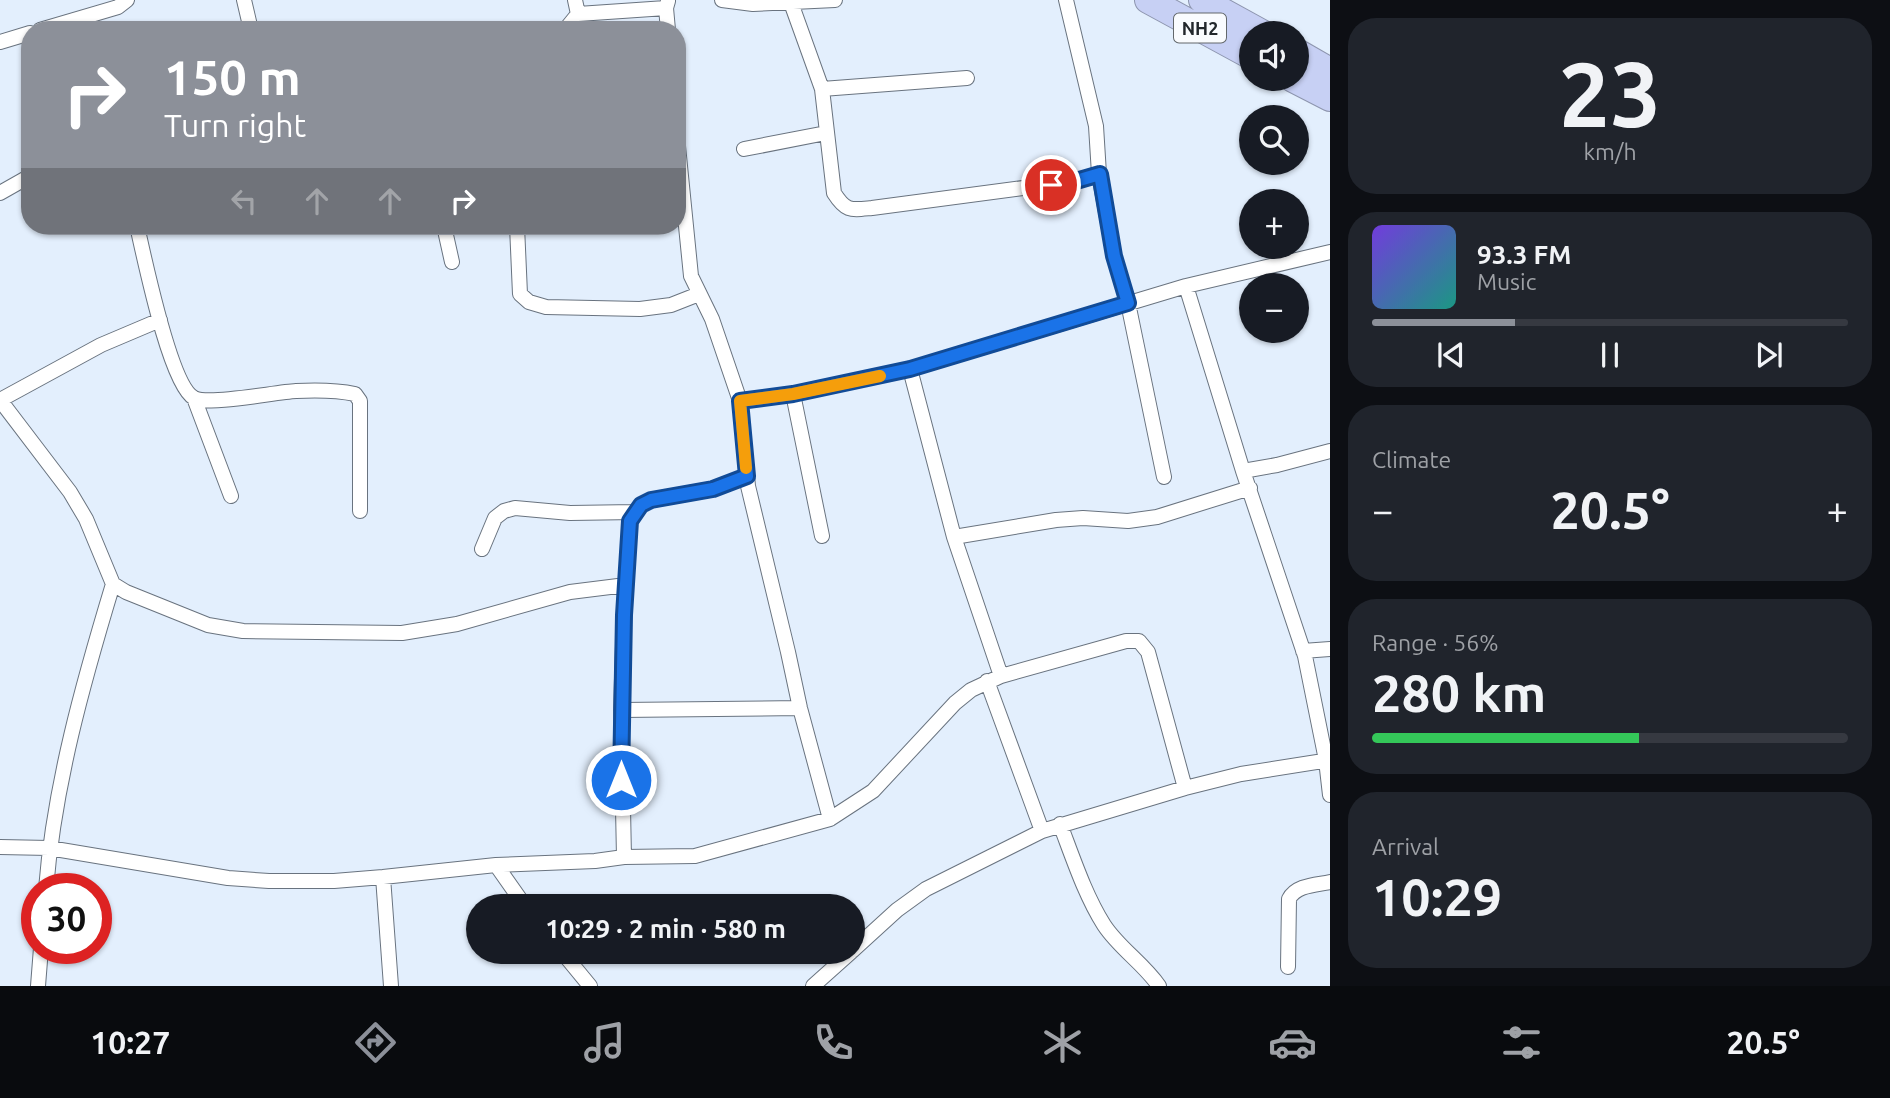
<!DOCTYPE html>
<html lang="en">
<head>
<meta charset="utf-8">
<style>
  :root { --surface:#171b24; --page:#20242c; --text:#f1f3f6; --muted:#9ea1a6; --line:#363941; --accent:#8c9099 }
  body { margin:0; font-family:Ubuntu,sans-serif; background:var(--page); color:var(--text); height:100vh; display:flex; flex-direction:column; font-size:26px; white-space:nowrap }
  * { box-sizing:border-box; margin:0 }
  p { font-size:23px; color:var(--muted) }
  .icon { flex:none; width:38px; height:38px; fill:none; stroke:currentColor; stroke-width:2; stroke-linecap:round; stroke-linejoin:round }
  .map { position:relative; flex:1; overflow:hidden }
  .details { display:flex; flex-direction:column; gap:18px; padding:18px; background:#0d0f14; width:560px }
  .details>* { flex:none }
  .guide { position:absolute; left:21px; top:21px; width:665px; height:214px; border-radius:28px; box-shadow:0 2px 5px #0004; background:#8c9099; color:#fff; overflow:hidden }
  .fabs { position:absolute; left:1239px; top:21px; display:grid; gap:14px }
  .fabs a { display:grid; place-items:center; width:70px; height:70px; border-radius:50%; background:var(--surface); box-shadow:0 2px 5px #0004; font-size:35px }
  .speed { position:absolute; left:21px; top:873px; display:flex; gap:14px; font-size:35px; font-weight:700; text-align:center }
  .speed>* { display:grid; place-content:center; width:91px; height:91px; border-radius:50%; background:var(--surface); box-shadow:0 2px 5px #0004; line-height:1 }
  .speed .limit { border:10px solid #d22; background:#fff; color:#111 }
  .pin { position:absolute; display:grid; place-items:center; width:60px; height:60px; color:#fff; margin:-30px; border:4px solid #fff; border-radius:50%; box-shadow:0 2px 7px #0007 }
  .me { position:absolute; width:77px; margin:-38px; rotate:0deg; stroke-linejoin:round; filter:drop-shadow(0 0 5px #0008) }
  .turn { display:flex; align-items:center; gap:24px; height:147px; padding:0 28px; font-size:32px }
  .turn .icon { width:91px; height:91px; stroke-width:2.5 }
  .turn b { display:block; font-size:49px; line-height:60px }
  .lanes { display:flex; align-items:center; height:66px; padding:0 28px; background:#0003; justify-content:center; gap:35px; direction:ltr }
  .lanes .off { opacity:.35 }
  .big { font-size:52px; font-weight:700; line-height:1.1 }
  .details .widget { flex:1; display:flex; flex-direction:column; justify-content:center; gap:10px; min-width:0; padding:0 24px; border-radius:28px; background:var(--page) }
  .details .dial { align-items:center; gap:0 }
  .dial b { font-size:91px; line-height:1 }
  .song { display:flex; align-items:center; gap:21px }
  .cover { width:84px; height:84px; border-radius:10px; background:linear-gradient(135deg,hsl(260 70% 55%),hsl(170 70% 35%)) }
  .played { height:7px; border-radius:4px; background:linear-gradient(90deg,var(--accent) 30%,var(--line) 30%) }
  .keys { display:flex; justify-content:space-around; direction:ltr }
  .heat { display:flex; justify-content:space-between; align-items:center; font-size:38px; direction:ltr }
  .charge { height:10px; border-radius:5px; background:linear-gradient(90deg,#34c759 56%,var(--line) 0) }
  .trip { position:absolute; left:466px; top:894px; width:399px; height:70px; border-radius:35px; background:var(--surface); box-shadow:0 2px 5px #0004; font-weight:700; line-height:70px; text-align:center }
  .tabs { display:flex; height:112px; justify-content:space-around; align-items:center; background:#090b0e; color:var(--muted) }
  .tabs .icon { width:49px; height:49px }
  .tabs .on { color:var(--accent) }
  .tabs b { font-size:32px; color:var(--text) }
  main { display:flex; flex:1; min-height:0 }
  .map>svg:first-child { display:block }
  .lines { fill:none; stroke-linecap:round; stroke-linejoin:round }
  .street-casing { stroke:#69737f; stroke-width:16 }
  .highway-casing { stroke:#8d95ae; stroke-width:28 }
  .street { stroke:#fff; stroke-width:14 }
  .highway { stroke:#c7d0f4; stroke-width:26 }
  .route-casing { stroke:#114b97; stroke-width:18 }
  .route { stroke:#1a73e8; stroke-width:12 }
  .slow { stroke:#f59e0b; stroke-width:12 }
  .labels { text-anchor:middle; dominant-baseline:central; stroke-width:5; stroke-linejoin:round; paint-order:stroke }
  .shield { fill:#f9fbfe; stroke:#62676b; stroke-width:2 }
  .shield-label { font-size:18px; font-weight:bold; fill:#22272c }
</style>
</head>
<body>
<main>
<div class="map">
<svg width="1330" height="986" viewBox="0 0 1330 986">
  <rect width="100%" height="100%" fill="#e3effd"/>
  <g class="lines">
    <!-- street casing -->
    <g class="street-casing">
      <path id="street" d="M244 0 251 30
        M575 0 578 14
        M722 0 753 4 835 0
        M790 0 822 89 834 193C846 212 851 210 872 208L1076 181 1099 174
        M1066 0 1096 126 1099 174 1114 256 1128 303 1164 477
        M668 1 666 8 668 30
        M40 30 118 7 127 0
        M565 30 578 14 666 8
        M0 42 30 33
        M822 89 967 78
        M677 136 691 276 712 319 740 401 748 486 788 652 800 708 830 819
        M744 149 826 133
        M0 193 30 176
        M137 226C144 256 170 385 194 398 210 406 275 392 296 391 316 390 336 390 355 394L360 401V511
        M444 226 452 262
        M517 226 520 294 529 302 546 307 640 309 671 305 699 294
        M1186 286 1243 471 1305 656 1326 760 1330 795
        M910 369 954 537 1001 676
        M793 394 822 536
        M194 398 231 496
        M0 400 70 492 86 519 113 584 126 592 208 625 243 631 402 633 457 624 570 592 626 585
        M0 400 101 345 160 320
        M740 401 793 394 910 369 1186 286 1330 252
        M1243 471 1277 465 1330 451
        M954 537 1056 520 1083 518 1128 521 1157 517 1250 488
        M482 549 495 518 504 511 515 508 570 513 635 512
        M1303 651 1330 649
        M987 681 1042 831
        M621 710 800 708
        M1060 824C1073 858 1085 895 1104 925 1119 948 1143 963 1159 986
        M0 847 49 848 228 878 269 881H334L383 877 496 865 595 861 624 857 695 856 830 819 873 791 955 703 971 690 1001 676 1126 641H1139L1148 652 1185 788
        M624 857 621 710 624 615 630 521 641 505 651 500 713 489 747 476
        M496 865 525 906
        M383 877 391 986
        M46 889C54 786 83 683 113 584
        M852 951 897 910 926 889 1042 831 1185 788 1241 774 1330 760
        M562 952 590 986
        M1288 967 1289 899C1296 885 1316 885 1330 882
        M38 986 41 948
        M813 986 851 952"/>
    </g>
    <!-- highway casing -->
    <g class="highway-casing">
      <path id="highway" d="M1148 0 1251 56
        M1202 0 1262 33
        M1297 52 1330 71
        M1293 79 1330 98"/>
    </g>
    <!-- street -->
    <use href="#street" class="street"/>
    <!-- highway -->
    <use href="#highway" class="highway"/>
  </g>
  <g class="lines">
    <!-- route casing -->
    <g class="route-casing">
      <path id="route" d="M621 780 624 615 630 521 641 505 651 500 713 489 747 476 740 401 793 394 910 369 1128 303 1114 256 1100 174 1076 181 1051 185"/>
    </g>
    <!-- route -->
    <use href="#route" class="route"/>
    <!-- slow -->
    <path class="slow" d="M746 468 740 401 793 394 880 376"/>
  </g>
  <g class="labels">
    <!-- shield labels -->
    <rect class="shield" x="1174" y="13.5" width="52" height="29" rx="5"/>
    <g class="shield-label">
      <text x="1200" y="28">NH2</text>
    </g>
  </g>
</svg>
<div class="fabs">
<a><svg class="icon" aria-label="sound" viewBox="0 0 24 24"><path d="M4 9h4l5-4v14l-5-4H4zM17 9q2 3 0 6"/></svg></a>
<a><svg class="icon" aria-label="search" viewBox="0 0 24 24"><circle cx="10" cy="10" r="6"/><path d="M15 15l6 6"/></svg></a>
<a>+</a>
<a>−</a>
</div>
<div class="speed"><div class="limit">30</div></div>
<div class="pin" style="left:1051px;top:185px;background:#d93025"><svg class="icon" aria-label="arrive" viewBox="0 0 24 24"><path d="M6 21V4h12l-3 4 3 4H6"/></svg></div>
<svg class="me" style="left:621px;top:780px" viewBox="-20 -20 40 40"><circle r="17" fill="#1a73e8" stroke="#fff" stroke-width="3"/><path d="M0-11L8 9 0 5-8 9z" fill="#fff"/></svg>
<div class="trip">10:29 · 2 min · 580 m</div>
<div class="guide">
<div class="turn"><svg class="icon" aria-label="right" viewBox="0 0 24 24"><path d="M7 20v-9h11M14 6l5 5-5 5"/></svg><div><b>150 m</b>Turn right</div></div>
<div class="lanes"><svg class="icon off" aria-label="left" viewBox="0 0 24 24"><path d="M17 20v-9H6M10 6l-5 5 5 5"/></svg><svg class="icon off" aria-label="ahead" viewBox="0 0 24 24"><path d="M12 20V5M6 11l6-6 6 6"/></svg><svg class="icon off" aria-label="ahead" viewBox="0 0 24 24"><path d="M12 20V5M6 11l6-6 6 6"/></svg><svg class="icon" aria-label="right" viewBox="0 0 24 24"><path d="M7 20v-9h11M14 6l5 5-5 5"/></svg></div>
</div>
</div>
<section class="details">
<div class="widget dial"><b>23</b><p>km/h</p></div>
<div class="widget">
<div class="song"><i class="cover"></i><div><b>93.3 FM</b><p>Music</p></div></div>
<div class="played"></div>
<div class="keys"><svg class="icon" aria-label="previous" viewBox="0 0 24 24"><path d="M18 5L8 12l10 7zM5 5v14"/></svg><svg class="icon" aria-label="pause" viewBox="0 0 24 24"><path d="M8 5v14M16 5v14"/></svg><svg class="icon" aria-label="next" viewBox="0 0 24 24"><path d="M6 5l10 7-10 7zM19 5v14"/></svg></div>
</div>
<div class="widget"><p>Climate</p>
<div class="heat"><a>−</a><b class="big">20.5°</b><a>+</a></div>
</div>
<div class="widget"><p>Range · 56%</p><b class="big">280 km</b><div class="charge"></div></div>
<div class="widget"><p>Arrival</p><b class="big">10:29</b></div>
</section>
</main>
<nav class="tabs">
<b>10:27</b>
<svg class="icon on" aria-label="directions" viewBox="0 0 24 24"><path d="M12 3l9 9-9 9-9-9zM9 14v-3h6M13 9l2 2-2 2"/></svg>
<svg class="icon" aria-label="music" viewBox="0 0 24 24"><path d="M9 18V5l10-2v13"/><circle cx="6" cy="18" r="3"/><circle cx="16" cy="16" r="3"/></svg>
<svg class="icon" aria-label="phone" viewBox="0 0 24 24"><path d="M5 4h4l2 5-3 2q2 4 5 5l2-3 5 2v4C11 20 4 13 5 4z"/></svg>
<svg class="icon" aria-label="climate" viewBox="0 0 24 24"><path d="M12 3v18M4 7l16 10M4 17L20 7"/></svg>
<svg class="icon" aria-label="car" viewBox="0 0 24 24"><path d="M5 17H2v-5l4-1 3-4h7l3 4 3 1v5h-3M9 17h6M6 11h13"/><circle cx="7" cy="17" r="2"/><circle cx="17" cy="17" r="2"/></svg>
<svg class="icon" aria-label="filters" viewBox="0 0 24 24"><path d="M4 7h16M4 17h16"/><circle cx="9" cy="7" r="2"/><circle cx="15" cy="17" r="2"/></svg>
<b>20.5°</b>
</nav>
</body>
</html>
